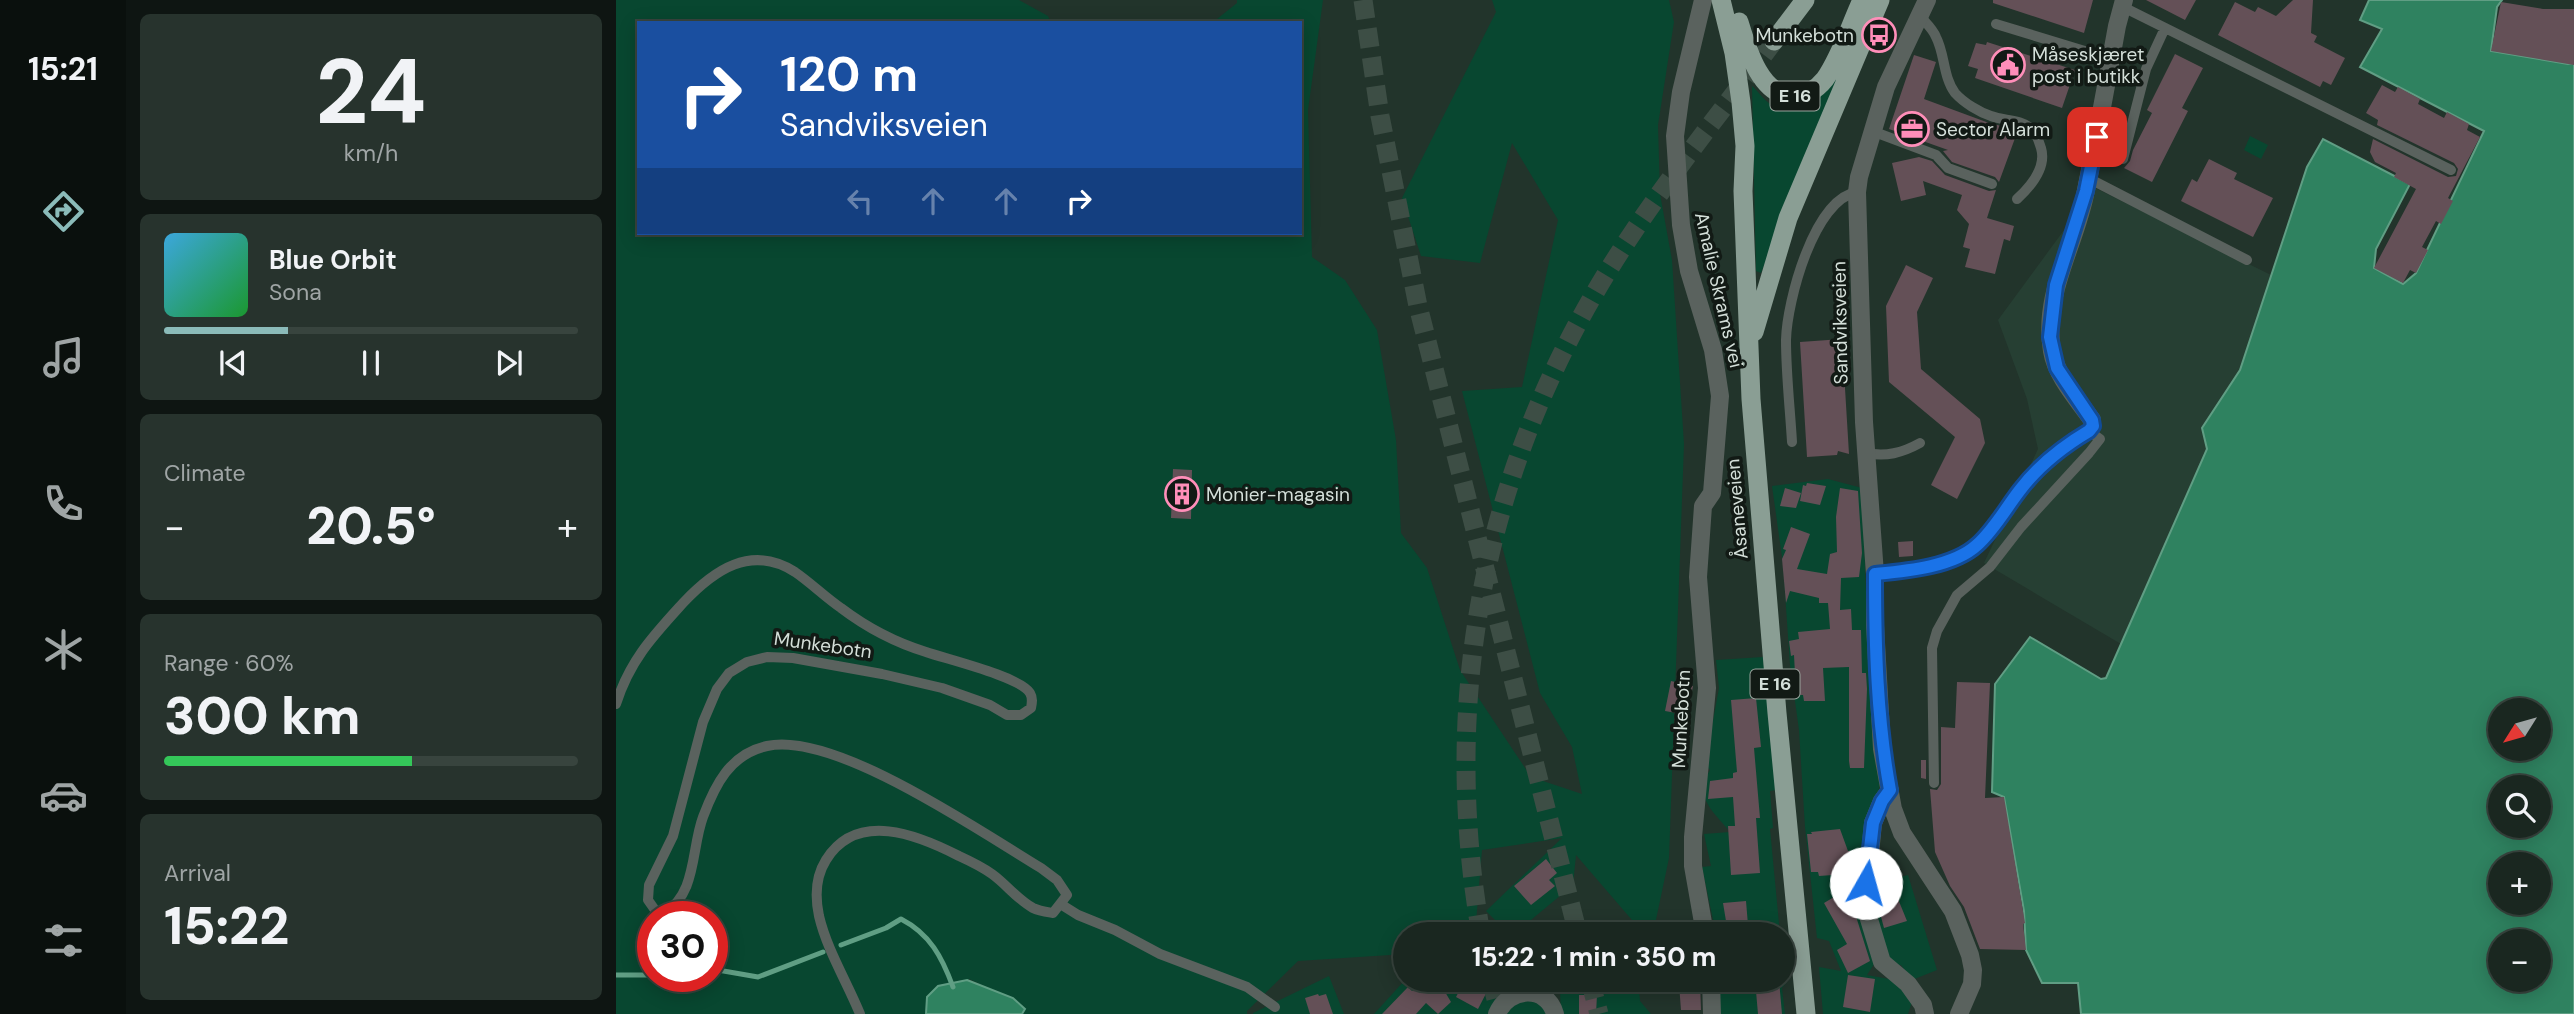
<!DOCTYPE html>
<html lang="en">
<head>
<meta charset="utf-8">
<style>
  :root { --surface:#1a2720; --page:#27332d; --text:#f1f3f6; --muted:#9fa5a5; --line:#38443e; --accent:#8bbbb9 }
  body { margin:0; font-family:"DM Sans",sans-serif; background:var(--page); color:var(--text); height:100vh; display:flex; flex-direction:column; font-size:26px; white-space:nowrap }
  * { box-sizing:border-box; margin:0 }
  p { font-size:23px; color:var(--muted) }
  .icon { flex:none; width:38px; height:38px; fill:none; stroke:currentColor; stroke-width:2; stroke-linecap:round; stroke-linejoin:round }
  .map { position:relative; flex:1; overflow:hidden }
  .side { display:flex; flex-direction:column; gap:14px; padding:14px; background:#0e1512; width:490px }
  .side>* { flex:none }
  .banner { position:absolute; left:21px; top:21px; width:665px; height:214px; border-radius:0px; box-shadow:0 4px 18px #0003,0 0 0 2px var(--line); background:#1a4fa0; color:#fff; overflow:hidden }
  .needle { width:46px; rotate:233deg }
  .tools { position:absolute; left:1872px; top:698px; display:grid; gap:14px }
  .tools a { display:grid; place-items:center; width:63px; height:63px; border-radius:50%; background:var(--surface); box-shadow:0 4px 18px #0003,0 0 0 2px var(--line); font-size:35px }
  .speed { position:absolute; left:21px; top:901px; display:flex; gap:14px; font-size:35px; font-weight:700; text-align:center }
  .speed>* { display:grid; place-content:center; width:91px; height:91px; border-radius:50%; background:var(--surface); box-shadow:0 4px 18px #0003,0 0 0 2px var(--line); line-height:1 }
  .speed .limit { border:10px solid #d22; background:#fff; color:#111 }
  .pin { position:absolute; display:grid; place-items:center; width:60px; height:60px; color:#fff; margin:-30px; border-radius:14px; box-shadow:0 4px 10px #0006 }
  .me { position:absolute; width:77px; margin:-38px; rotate:7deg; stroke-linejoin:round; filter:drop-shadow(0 0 5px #0008) }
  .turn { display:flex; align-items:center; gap:24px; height:147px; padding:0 28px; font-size:32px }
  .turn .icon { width:91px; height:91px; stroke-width:2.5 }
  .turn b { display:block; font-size:49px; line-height:60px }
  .lanes { display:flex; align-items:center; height:66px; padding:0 28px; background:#0003; justify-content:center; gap:35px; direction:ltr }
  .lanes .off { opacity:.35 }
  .big { font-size:52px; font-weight:800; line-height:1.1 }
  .side .tile { flex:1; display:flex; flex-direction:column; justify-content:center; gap:10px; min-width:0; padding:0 24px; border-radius:10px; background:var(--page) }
  .side .dial { align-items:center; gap:0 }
  .dial b { font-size:91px; line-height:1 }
  .song { display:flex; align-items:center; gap:21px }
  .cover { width:84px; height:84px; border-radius:10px; background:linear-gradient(135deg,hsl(200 70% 55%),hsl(130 70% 35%)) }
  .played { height:7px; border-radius:4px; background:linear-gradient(90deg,var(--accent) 30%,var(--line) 30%) }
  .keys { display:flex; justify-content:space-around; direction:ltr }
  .heat { display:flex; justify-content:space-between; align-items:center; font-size:38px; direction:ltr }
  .charge { height:10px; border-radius:5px; background:linear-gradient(90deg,#34c759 60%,var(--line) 0) }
  .trip { position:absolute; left:777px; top:922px; width:402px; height:70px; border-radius:35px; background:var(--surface); box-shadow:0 4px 18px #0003,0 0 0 2px var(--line); font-weight:800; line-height:70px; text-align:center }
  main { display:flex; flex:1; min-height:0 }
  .dock { display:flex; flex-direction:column; width:126px; justify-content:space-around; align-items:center; background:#0a100d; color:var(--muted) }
  .dock .icon { width:49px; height:49px }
  .dock .on { color:var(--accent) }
  .dock b { font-size:32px; color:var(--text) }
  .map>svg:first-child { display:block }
  .built { fill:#263f33 }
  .green { fill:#084730; fill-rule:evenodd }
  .water { fill:#2f8260; stroke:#609e84; stroke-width:2; fill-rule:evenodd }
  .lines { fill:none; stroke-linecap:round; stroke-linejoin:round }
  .stream { stroke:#609e84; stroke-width:5 }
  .building { fill:#645057 }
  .trunk-tunnel { stroke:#3d4e45; stroke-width:19; stroke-dasharray:19 10; stroke-linecap:butt }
  .service { stroke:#5a625e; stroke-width:10 }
  .minor { stroke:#5a625e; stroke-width:18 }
  .trunk { stroke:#8a9e94; stroke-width:19 }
  .route-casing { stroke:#114b97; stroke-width:18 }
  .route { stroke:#1a73e8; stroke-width:12 }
  .labels { text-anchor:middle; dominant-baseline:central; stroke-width:7; stroke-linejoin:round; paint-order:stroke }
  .shield { fill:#121a15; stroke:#9aa49e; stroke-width:2 }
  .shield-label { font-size:18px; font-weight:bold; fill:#d4dfd9 }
  .poi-label { font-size:19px; fill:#d4dfd9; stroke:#121a15; text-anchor:start }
  .street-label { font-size:19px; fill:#d4dfd9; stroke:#121a15 }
</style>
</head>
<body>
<main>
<nav class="dock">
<b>15:21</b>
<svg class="icon on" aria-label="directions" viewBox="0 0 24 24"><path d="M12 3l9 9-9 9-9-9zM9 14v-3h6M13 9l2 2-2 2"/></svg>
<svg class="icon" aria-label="music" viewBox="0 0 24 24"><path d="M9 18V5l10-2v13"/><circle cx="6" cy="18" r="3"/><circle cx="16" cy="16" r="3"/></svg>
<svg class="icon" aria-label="phone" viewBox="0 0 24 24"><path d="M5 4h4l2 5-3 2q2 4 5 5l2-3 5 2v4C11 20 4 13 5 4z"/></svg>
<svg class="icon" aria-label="climate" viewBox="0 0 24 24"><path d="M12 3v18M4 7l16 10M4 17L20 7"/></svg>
<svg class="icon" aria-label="car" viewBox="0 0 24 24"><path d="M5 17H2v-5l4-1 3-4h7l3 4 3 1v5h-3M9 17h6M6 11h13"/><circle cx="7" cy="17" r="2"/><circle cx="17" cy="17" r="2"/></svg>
<svg class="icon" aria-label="filters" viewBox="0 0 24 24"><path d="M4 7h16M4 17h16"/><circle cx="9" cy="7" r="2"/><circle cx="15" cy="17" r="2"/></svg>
</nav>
<section class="side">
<div class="tile dial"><b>24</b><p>km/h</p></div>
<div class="tile">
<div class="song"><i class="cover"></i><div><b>Blue Orbit</b><p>Sona</p></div></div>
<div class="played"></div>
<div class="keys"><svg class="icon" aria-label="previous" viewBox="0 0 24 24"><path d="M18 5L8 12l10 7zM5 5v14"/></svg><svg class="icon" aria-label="pause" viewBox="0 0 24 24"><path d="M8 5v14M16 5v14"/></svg><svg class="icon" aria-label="next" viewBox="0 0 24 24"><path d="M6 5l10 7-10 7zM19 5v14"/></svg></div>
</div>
<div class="tile"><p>Climate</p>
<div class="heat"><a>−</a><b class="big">20.5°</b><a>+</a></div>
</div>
<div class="tile"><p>Range · 60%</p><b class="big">300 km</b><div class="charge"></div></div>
<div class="tile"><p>Arrival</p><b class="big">15:22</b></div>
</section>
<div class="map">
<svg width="1958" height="1014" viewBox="0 0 1958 1014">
  <rect width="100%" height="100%" fill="#22342b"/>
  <!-- built -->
  <path class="built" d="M1465 181 1655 275 1624 370 1586 428 1591 449 1505 644 1368 563 1422 449 1411 399 1382 320 1451 226Z"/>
  <!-- green -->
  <path class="green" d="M0 0H403L432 16 435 23H23V233H684V23H596L621 3V0H707L692 110 696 257 729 280 761 330 780 440 785 533 811 568 844 670 915 777 966 794 956 747 924 693 846 391 906 387 942 220 896 143 864 263 805 256 786 198 880 12 876 0H1053L1058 22 1042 125 1044 194 1056 260 1068 444 1053 858 1037 934H1028L960 855 957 885 898 934H893L870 911 946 838 866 850 859 934H789V954L682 961 631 1011V1014H391L381 992 353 979 332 1014H0ZM37 917H96V976H37Z
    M1231 55 1145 273 1140 271 1136 86C1144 93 1150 104 1161 107 1194 118 1215 76 1231 55Z
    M1634 136 1652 145 1645 159 1628 150Z
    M1212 479 1246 488 1253 669 1266 778 1253 824 1247 881 1264 955 1251 975 1284 981 1297 999 1292 1014H1207L1203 967 1225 971 1213 941 1201 938 1189 827 1183 730 1174 665 1167 564 1156 486Z
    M1147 657 1160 790 1154 791 1157 828 1154 829 1164 934H1100L1086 867 1095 866 1088 834 1114 832C1097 811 1077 797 1094 770L1089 764 1103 688 1100 660Z
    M1292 875 1321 970 1296 980 1285 965 1277 966 1253 905 1257 884Z
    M986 922 1004 934H934Z
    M713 976 728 1014H637V1013Z
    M1167 976 1171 982 1166 988 1169 1014H1104V980H1167Z
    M789 980H897C893 992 881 1003 875 1014H758Z
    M921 980H1022L1024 1001 1035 1014H945L944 990 922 986Z
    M900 998 922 1000 933 1014H885Z"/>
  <!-- water -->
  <path class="water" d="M1753 0H1886L1881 7 1875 51 1952 64 1958 63V1014H1465L1462 983H1426L1410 950 1408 911 1388 797 1376 792 1379 684 1414 637 1485 679 1490 678 1591 449 1586 428 1624 370 1691 167 1707 139 1794 184 1760 249 1758 268 1787 284 1800 273 1868 131 1744 67 1766 29 1744 20ZM1885 710H1923V749H1885ZM1885 788H1923V826H1885ZM1885 864H1923V903H1885ZM1885 942H1923V980H1885Z
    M351 980 397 998 409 1009 406 1014H310L311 997 322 986Z"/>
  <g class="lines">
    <!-- stream -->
    <path class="stream" d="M225 945 270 928 285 919C314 934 326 957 337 987
      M96 969 142 977 207 952
      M0 975H37"/>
  </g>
  <!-- building -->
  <path class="building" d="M1377 0H1477L1468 33 1377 3Z
    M1530 0H1580L1569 20Z
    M1677 0H1697L1695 33 1701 36 1698 42 1729 58 1715 85 1707 81 1704 87 1602 35 1619 2 1639 12 1642 7 1660 16Z
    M1885 2 1927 9H1958V65L1875 51Z
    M1371 42 1459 70 1446 108 1359 78 1362 69 1352 66 1360 43 1370 45Z
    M1559 54 1587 68 1566 108 1572 111 1536 182 1508 168 1514 161 1517 150 1536 113 1531 110Z
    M1298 55 1320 62 1308 99 1373 123 1402 130 1383 182 1379 177 1336 162 1327 151 1332 150 1273 129Z
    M1766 85 1779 92 1782 87 1804 99 1802 104 1828 118 1831 112 1853 124 1851 130 1864 137 1832 198 1837 201 1825 224 1820 221 1806 247 1812 250 1800 273 1794 270 1787 283 1758 268 1800 189 1778 177 1780 173 1759 162 1754 152 1757 139 1832 177 1840 176 1842 169 1838 163 1761 125 1762 120 1750 113Z
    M1303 157 1316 161 1329 175 1373 191 1380 190 1371 218 1398 226 1394 241 1388 239 1379 274 1349 267 1354 249 1347 247 1353 224 1341 210 1346 195 1307 181 1310 195 1285 201 1276 163Z
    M1593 159 1621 173 1618 179 1657 198 1637 237 1565 201 1576 179 1581 182Z
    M1290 265 1317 278 1301 312 1305 369 1364 419 1369 443 1341 499 1315 485 1339 437 1273 382 1270 306Z
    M1226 339 1233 454 1222 451 1221 455 1191 457 1184 342Z
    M557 469 576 470 575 519 555 518Z
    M1191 483 1210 486 1204 505 1184 501 1187 485 1190 486Z
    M1169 488 1185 493 1180 508 1164 506Z
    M1224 488 1242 491 1246 553 1243 577 1225 578 1224 610 1235 609 1236 630H1245L1246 673H1250L1251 689 1248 768H1234L1233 761V667L1207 668 1209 701H1188L1187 695H1181L1180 693 1178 655 1175 656 1173 641 1183 639 1182 632 1214 629 1212 603H1203V598L1174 591 1170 603 1166 559 1170 550 1167 549 1175 527 1194 534 1181 569 1211 574 1214 554 1221 552 1220 517Z
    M1297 541V556L1283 557 1282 542Z
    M1055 681 1077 686 1071 715 1049 711Z
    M1341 682 1374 683 1369 798 1388 797 1409 923 1407 924 1410 950 1364 949 1348 907 1334 886 1319 852 1314 789 1321 790 1325 784V727L1339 728Z
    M1140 698 1145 747 1138 748 1144 818H1140L1144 873 1115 875 1112 826H1119L1117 797 1092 799 1094 781 1117 778V773L1121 772 1115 700Z
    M1305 760H1310V779L1305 778Z
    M1224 829 1232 851 1243 852 1240 881 1218 882 1217 875 1203 876 1202 872H1195L1191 834H1196L1195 832Z
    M930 859 941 873 933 880 939 886 915 905 898 886Z
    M1228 891 1238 910 1254 961 1232 973 1221 950 1231 944 1208 903Z
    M1280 894 1291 921 1268 928 1261 902Z
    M1130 901 1132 925 1111 927 1107 903Z
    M1232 975 1259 979 1254 1012 1227 1007Z
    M814 980H822L835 1002 822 1014 810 1003 800 1014H766L792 987 796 991Z
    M849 980H877L862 1009 840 997Z
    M1139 980H1163L1166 1014H1142Z
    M1084 981 1085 1010H1065L1063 984Z
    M702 994 703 996 710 994 717 1014H694L689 998Z
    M963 995H981L980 1014H963Z"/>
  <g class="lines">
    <!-- trunk-tunnel -->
    <path class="trunk-tunnel" d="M747 0 764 116 802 306 962 934
      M865 934C826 711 863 493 977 296 1029 206 1096 124 1158 41
      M875 980 884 1014
      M974 980 983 1014"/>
    <!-- service -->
    <path class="service" d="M1507 7 1835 170
      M1304 16C1309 22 1317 29 1320 37 1329 54 1327 77 1339 93 1348 103 1363 112 1375 116 1388 121 1405 119 1416 129 1421 134 1423 142 1425 148 1431 168 1414 187 1401 199
      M1380 24 1495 59
      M1256 131 1320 155 1332 168 1376 184
      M1507 159 1530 69 1549 28
      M1472 178 1631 260
      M1176 442C1174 408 1170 374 1170 340 1171 301 1198 199 1241 192
      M1250 453C1270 457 1286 453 1304 443
      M1259 574 1294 571 1320 564 1361 546 1421 470 1437 454 1475 428
      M0 704C14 660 37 636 67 603 98 570 135 544 179 572 195 583 209 597 225 608 250 627 281 643 310 652 330 659 405 677 414 693 417 698 416 703 415 708L405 715H391L374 705 326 688 266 674 177 658 151 657 131 662 113 673 101 689 87 722 57 836 33 885 32 900 39 910 48 913C81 894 75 849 87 817 99 785 114 754 151 746 219 731 365 832 425 868L441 880 451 895 437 913C431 912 423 911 417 908 402 900 390 884 376 874 366 867 354 861 343 856 302 835 241 810 210 860 200 876 199 897 203 916 211 950 231 982 244 1014
      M1318 783 1316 648 1321 631 1341 595 1374 567 1405 527 1473 453 1484 439 1473 431
      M446 905 462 915 499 930 544 954 631 987 659 1007"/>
    <!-- minor -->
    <path class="minor" d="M1087 0 1065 92 1059 136 1065 225 1073 271 1097 350 1104 396 1096 493 1087 506 1082 577 1091 688 1077 837V866L1089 934
      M1311 0 1270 87 1243 177 1241 192 1248 422 1259 574V625L1266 749 1277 809 1286 833 1337 911 1354 955 1357 970 1356 984 1343 1014
      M1476 420C1462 400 1440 376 1436 351 1426 293 1460 245 1470 190 1481 136 1491 81 1501 26L1508 0
      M1274 790 1266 801 1257 823 1249 906 1266 962 1292 984 1307 1005 1309 1014
      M1095 980 1096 1014
      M881 1014C892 987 931 984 939 1014"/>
    <!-- trunk -->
    <path class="trunk" d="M1105 0 1118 53 1125 102 1129 146 1127 191 1135 399 1161 713 1190 1014
      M1123 22C1131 48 1144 96 1177 96 1190 96 1201 89 1209 79 1225 56 1234 26 1246 0
      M1158 41 1189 0
      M1138 332 1172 218 1264 0"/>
  </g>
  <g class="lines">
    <!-- route casing -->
    <g class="route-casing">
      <path id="route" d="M1250 883 1257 823 1266 801 1274 790C1261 719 1259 646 1259 574 1290 571 1337 567 1361 545 1378 530 1390 508 1404 490 1423 465 1446 447 1473 431L1477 426 1476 420 1441 368 1434 337 1440 285 1470 191 1481 137"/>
    </g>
    <!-- route -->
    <use href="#route" class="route"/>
  </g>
  <!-- icons -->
  <defs>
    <g id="bus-ring" transform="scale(1.75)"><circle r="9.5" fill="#121a15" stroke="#ff8eb9" stroke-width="1.5"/><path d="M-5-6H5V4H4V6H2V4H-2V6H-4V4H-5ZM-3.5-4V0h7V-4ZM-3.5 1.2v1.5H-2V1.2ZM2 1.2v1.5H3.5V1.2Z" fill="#ff8eb9"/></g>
    <g id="civic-ring" transform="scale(1.75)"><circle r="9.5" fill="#121a15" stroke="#ff8eb9" stroke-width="1.5"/><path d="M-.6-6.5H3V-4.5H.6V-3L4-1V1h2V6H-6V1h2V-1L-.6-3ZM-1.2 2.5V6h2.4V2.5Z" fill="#ff8eb9"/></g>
    <g id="office-ring" transform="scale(1.75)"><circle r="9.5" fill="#121a15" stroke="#ff8eb9" stroke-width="1.5"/><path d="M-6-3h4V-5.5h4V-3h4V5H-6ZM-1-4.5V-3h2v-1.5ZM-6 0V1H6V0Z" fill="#ff8eb9"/></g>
    <g id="building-ring" transform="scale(1.75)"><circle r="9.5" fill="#121a15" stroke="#ff8eb9" stroke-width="1.5"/><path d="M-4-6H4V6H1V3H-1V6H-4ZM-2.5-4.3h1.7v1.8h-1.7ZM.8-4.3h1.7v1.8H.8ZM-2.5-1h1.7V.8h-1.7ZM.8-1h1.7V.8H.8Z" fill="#ff8eb9"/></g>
  </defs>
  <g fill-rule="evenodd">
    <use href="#bus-ring" x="1263" y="35"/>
    <use href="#civic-ring" x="1392" y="65"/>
    <use href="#office-ring" x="1296" y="129"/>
    <use href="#building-ring" x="566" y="494"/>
  </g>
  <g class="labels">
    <!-- shield labels -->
    <g class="shield">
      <rect x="1154.5" y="81.5" width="49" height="29" rx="5"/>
      <rect x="1134.5" y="669.5" width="49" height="29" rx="5"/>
    </g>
    <g class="shield-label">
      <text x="1179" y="96">E 16</text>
      <text x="1159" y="684">E 16</text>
    </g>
    <!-- poi labels -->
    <g class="poi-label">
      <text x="1238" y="35" text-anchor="end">Munkebotn</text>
      <text x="1416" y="54">Måseskjæret<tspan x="1416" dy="22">post i butikk</tspan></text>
      <text x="1320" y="129">Sector Alarm</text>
      <text x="590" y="494">Monier-magasin</text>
    </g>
    <!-- street labels -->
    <g class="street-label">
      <text transform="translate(1103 290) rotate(77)">Amalie Skrams vei</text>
      <text transform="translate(1224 323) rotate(-91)">Sandviksveien</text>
      <text transform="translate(1121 509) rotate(-95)">Åsaneveien</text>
      <text transform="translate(207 645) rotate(8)">Munkebotn</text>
      <text transform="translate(1065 719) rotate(-87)">Munkebotn</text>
    </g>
  </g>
</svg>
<div class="tools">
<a><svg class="needle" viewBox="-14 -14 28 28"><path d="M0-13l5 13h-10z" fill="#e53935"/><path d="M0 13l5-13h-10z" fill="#9fa5a5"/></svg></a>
<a><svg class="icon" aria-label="search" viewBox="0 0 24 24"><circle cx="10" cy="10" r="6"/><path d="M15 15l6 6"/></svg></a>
<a>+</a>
<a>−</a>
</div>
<div class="speed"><div class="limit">30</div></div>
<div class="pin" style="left:1481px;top:137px;background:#d93025"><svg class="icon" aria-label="arrive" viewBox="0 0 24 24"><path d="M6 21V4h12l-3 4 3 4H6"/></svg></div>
<svg class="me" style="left:1250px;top:883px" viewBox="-20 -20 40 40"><circle r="19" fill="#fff"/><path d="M0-13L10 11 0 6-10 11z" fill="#1a73e8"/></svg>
<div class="trip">15:22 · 1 min · 350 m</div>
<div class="banner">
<div class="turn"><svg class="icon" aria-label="right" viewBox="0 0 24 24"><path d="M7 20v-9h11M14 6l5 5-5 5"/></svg><div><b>120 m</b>Sandviksveien</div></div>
<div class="lanes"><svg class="icon off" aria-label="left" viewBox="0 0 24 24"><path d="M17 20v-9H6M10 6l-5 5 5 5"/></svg><svg class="icon off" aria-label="ahead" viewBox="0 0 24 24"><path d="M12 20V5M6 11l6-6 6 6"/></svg><svg class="icon off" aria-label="ahead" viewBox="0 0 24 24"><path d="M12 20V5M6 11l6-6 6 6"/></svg><svg class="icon" aria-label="right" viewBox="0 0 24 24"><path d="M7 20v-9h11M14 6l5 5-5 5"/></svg></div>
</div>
</div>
</main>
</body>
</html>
